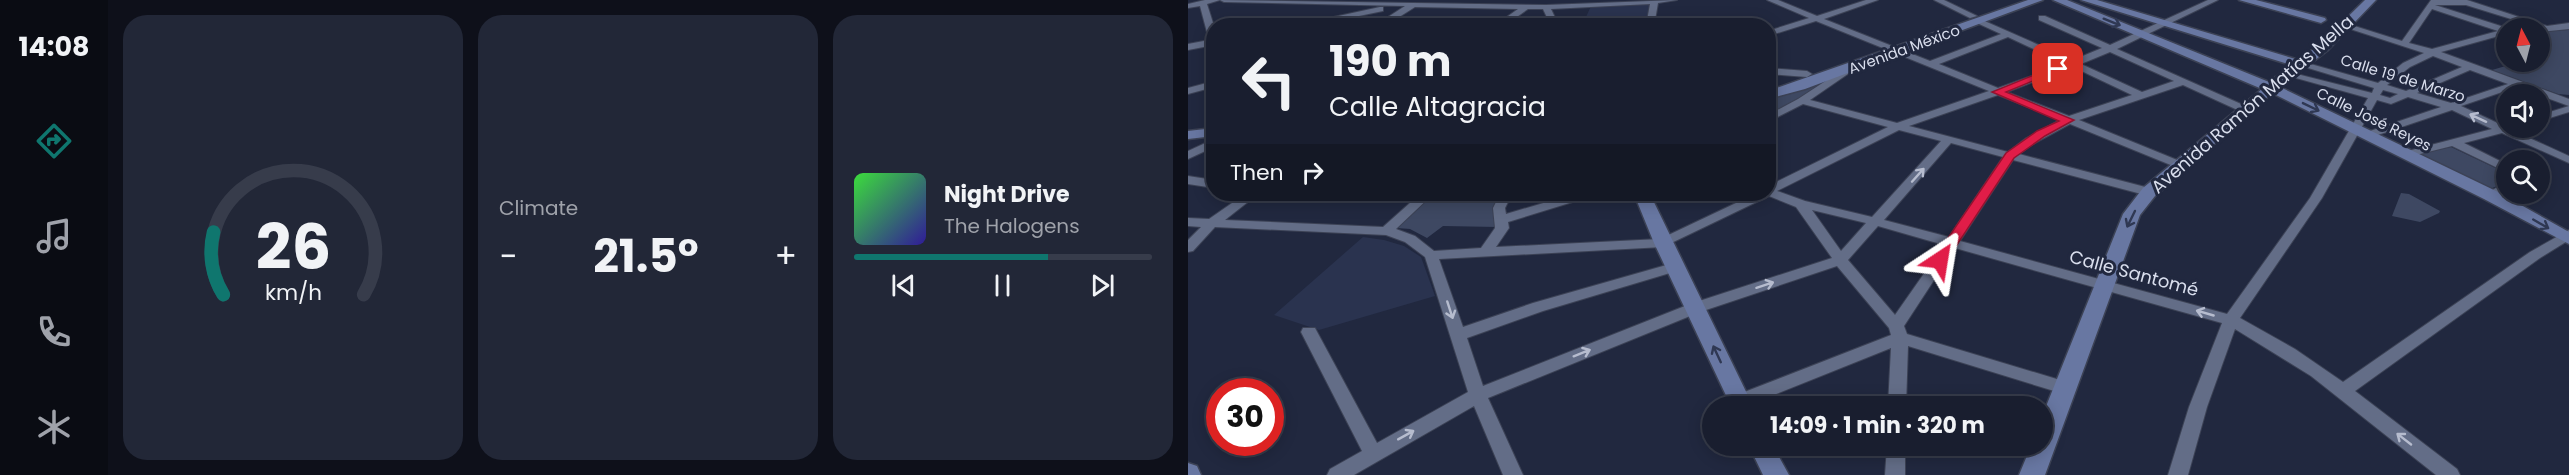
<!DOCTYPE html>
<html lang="en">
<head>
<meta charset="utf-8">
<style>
  :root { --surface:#191e2f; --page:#222737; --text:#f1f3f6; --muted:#9fa2aa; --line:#373c4b; --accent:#0f766e }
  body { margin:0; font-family:Poppins,sans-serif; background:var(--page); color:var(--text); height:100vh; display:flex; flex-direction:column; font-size:22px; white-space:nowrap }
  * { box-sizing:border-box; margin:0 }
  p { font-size:20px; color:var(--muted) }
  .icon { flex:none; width:33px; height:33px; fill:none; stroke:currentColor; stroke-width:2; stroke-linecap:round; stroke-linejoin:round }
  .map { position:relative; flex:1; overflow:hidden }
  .panel { display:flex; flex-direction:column; gap:15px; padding:15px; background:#0e101a; width:1080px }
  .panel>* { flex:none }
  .guide { position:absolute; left:18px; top:18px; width:570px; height:183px; border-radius:24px; box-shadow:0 3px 15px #0003,0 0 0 2px var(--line); background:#191e2f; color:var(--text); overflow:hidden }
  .needle { width:39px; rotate:353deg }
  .tools { position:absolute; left:1308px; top:18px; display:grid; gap:12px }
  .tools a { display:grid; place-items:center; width:54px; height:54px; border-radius:50%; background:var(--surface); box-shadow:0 3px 15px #0003,0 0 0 2px var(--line); font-size:30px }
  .speed { position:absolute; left:18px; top:378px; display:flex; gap:12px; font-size:30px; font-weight:700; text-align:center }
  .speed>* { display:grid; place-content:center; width:78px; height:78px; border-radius:50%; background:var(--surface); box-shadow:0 3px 15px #0003,0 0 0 2px var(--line); line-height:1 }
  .speed .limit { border:9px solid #d22; background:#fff; color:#111 }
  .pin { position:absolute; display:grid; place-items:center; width:51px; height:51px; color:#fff; margin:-26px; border-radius:12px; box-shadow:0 3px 9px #0006 }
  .me { position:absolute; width:66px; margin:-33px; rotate:33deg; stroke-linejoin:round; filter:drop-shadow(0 0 4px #0008) }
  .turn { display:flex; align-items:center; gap:21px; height:126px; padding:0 24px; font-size:27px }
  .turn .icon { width:78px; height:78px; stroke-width:2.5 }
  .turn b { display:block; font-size:42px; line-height:51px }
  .then { display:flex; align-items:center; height:57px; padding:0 24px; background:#0003; gap:12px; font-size:22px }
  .big { font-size:45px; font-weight:700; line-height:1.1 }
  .panel .card { flex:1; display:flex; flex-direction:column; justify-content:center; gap:9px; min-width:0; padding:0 21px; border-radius:24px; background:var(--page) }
  .panel .dial { align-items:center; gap:0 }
  .dial svg { height:156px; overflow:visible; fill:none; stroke:var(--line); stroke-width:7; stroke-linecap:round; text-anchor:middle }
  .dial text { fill:var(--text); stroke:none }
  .song { display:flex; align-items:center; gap:18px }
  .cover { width:72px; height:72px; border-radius:9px; background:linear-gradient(135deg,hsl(120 70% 55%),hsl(250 70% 35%)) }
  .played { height:6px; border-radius:3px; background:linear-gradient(90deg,var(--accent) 65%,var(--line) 65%) }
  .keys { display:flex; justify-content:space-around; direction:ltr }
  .heat { display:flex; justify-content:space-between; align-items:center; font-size:33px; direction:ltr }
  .panel .tiles { flex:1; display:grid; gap:15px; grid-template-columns:repeat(3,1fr) }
  .trip { position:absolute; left:514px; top:396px; width:351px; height:60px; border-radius:30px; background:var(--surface); box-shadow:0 3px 15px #0003,0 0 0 2px var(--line); font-weight:700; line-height:60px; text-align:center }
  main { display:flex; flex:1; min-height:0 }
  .tabs { display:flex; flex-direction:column; width:108px; justify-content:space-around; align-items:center; background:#0a0c13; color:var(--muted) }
  .tabs .icon { width:42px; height:42px }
  .tabs .active { color:var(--accent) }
  .tabs b { font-size:27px; color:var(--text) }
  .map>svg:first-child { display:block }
  .built { fill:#2a334f }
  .green { fill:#3e4862 }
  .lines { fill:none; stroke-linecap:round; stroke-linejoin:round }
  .street-casing { stroke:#3c4255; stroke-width:2 }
  .secondary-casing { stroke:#3c4255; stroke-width:3 }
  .street { fill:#636d87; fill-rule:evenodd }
  .secondary { fill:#6877a2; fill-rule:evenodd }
  .oneway { stroke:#2f3853 }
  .oneway2 { stroke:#b6bcce }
  .route { fill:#e11d48; stroke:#92132f; stroke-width:1.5 }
  .labels { text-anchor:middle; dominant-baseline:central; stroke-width:6; stroke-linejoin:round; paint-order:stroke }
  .far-street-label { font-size:15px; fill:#d9deed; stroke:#21283f }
  .street-label { font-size:18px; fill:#d9deed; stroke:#21283f }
</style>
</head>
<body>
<main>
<nav class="tabs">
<b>14:08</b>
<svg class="icon active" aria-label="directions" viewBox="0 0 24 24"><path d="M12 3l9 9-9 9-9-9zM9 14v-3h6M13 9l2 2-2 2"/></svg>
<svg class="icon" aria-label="music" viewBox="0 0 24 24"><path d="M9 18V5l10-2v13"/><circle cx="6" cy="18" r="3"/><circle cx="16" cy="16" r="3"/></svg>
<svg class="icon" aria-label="phone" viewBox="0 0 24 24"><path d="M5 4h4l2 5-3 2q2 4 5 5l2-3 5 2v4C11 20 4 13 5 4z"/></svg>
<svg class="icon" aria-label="climate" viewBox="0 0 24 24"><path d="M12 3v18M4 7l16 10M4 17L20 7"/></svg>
</nav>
<section class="panel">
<div class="tiles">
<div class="card dial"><svg viewBox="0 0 100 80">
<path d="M14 69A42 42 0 1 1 86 69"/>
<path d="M14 69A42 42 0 0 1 9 37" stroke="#0f766e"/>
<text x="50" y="56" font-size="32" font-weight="700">26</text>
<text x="50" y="72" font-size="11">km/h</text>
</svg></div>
<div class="card"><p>Climate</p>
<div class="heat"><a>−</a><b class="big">21.5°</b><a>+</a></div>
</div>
<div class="card">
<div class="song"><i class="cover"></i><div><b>Night Drive</b><p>The Halogens</p></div></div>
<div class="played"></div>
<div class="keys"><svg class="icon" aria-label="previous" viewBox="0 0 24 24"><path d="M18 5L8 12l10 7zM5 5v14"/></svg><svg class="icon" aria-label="pause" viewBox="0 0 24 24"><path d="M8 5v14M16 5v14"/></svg><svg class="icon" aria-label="next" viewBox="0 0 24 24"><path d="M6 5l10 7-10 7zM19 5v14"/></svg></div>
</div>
</div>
</section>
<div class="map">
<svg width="1381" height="475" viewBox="0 0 1381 475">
  <rect width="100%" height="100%" fill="#21283f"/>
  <!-- built -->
  <path class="built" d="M462 3 459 22 447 23 446 25 394 26 403 6Z
    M175 237 196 240 216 246 233 257 247 296 131 330 86 315Z"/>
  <!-- green -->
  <path class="green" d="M1381 30V95L1370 94 1304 70 1331 62H1352V31Z
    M642 80 611 101 581 114V100Z
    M1263 147 1318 173V182L1300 190 1227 155Z
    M1213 193 1221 194 1252 211 1251 213 1232 222 1204 216Z
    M242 195 317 196 305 212 310 227 255 226 239 238 222 229 209 228Z"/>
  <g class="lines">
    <!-- street casing -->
    <g class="street-casing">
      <path id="street" d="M17 0H32L19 4 26 26V45L0 50V44L21 40 12 6 0 8V4Z
        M32 0 358 5 489 0 470 3 466 26H458L462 4 363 9 371 26H363L355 9H340L316 26H306L330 9 227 7 197 26H186L217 6 36 2Z
        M579 0H590L629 16 678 0H690L636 19 742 61 813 34 789 23V19H792L885 60 914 48 851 20V16H857L922 45 1020 0H1030L929 49 1062 108V112H1054L995 85 891 120 999 164 1001 166 999 168 995 170 882 124 845 144 831 154 965 189 967 192 965 195 961 196 825 160 772 241 1039 314 1122 198 1180 98 1097 75V71L1184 93 1186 88 1107 64 1112 61 1190 83 1215 63 1236 53 1153 26 1157 23 1214 41 1243 0H1279L1359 26 1381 23V29L1352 32V28L1278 5H1247L1319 28 1318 34 1253 52 1381 99V112L1352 121V115L1381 106 1329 87 1273 106 1316 126 1318 125V128H1325L1324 130 1381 156V163L1314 133 1276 143 1318 164V172L1264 146 1220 157 1216 156V152L1304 129 1264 110 1184 137H1176V133L1253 107 1220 97 1203 104 1189 100 1134 198 1052 318 1107 349 1155 382 1342 252 1381 230V240L1352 258 1167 391 1269 469 1272 475H1248L1123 376 1047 329 1019 407 1000 475H980L1001 407 1034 323 767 248 716 326 719 334 882 383 885 388 882 393 876 394 720 346 718 406H700L703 348 558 406H546L543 401 546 396 703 335 701 328 649 266 512 312 300 398 335 475H315L286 406 166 475H139L142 469 174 451 113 332 115 328H127L189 443 280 392 237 257 217 242 198 235 27 227 5 251 0 252V240L13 227 0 226V218L21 219 57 194H70L37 220 195 227 232 194H245L208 229 227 236 246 251 293 248 307 228 305 208 312 194H324L317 208 318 214 386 194H403L401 197 320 222 321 228 308 247 472 239 567 194H580V186L700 127 615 104 580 122V115L610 99 662 65 670 67 622 100 709 123 801 91 628 21 580 36V31L621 18ZM1244 9 1310 31 1244 49 1221 43ZM820 37 877 64 810 88 751 64ZM922 52 986 81 954 92 893 64ZM1245 56 1274 67 1218 91 1199 85 1222 67ZM885 67 944 95 881 116 819 92ZM1282 70 1320 84 1263 103 1229 93ZM1195 90 1210 94 1202 98 1192 95ZM810 95 872 120 837 139 820 152 721 126ZM711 130 753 141 684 217 617 201 589 191ZM763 143 815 157 761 237 696 220ZM581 196 608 207 644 258 502 304 295 386 279 338 355 311 492 270 494 267 487 263 482 264 345 303 275 327 251 259 475 247ZM624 210 678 223 653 251ZM690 226 756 245 707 315 660 260Z
        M746 0H756L789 16 782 18Z
        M192 7H195V11L123 26H104Z
        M535 20H538V24L472 26Z
        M580 68 619 71 624 74 619 77 580 74Z
        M26 81V87L0 94V88Z
        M26 139V147L0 159V151Z
        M0 176 26 180V188L0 184Z
        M1318 182V191L1302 199 1296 195Z
        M699 446H717V475H697Z"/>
    </g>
    <!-- secondary casing -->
    <g class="secondary-casing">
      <path id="secondary" d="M840 0H855L617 89 580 99V91Z
        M865 0H879L1081 82 1103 65 893 0H909L1111 60 1132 44 1177 0H1188L1140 50 1092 87 1308 191 1381 232V244L1296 199 1084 93 967 196 952 215 857 475H831L843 446H855V414L935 214 955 188 1074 89Z
        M1051 0H1068L1137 18 1138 20 1133 23Z
        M26 128V136L0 139V131Z
        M446 194H462L565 406H543L466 243Z
        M561 446H585L601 475H575Z
        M0 463 9 466 13 475H0Z"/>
    </g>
    <!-- street -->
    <use href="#street" class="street"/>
    <!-- secondary -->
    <use href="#secondary" class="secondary"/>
  </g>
  <!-- one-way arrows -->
  <defs><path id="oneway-shaft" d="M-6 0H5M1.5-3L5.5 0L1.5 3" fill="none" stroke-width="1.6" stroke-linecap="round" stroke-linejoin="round" transform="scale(1.5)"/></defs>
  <g class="oneway">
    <use href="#oneway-shaft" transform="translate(924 22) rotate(22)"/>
    <use href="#oneway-shaft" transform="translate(1123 107) rotate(26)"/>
    <use href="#oneway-shaft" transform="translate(943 219) rotate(116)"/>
    <use href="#oneway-shaft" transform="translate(1353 224) rotate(30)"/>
    <use href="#oneway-shaft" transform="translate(529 354) rotate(-115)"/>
  </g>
  <g class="oneway2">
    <use href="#oneway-shaft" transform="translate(1290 118) rotate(-155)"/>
    <use href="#oneway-shaft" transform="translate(730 175) rotate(-48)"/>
    <use href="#oneway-shaft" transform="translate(577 285) rotate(-18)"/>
    <use href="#oneway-shaft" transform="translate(262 310) rotate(72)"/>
    <use href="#oneway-shaft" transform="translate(1017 313) rotate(-164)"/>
    <use href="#oneway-shaft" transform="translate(394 353) rotate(-22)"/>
    <use href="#oneway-shaft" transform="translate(218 435) rotate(-29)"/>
    <use href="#oneway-shaft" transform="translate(1216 439) rotate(-142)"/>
  </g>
  <!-- route -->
  <path class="route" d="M866 67 874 69 818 92 886 120 857 136 826 158 757 263H747L745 260 818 153 849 131 871 121 804 92Z"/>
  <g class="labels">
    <!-- far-street labels -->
    <g class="far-street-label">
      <text transform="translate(716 49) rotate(-20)">Avenida México</text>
      <text transform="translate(1215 78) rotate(17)">Calle 19 de Marzo</text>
      <text transform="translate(1186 119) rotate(26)">Calle José Reyes</text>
    </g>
    <!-- street labels -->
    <g class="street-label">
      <text transform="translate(1064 104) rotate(-41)">Avenida Ramón Matías Mella</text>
      <text transform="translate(946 273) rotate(15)">Calle Santomé</text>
    </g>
  </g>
</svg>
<div class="tools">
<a><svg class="needle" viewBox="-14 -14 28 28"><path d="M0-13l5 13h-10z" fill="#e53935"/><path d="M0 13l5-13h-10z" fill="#9fa2aa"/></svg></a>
<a><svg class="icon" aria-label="sound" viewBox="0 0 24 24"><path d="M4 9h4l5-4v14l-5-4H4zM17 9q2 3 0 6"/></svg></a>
<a><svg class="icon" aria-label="search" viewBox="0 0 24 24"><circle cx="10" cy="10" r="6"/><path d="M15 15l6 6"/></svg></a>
</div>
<div class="speed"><div class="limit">30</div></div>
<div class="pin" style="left:870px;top:69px;background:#d93025"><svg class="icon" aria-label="arrive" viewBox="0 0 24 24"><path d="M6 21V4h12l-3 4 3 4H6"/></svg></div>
<svg class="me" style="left:752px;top:260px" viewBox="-20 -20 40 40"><path d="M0-17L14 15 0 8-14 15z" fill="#e11d48" stroke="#fff" stroke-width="4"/></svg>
<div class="trip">14:09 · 1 min · 320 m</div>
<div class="guide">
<div class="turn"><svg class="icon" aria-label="left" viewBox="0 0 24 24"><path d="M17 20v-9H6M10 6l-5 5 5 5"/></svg><div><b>190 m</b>Calle Altagracia</div></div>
<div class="then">Then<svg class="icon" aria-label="right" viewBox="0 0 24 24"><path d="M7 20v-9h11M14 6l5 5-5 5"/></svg></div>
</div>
</div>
</main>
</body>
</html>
